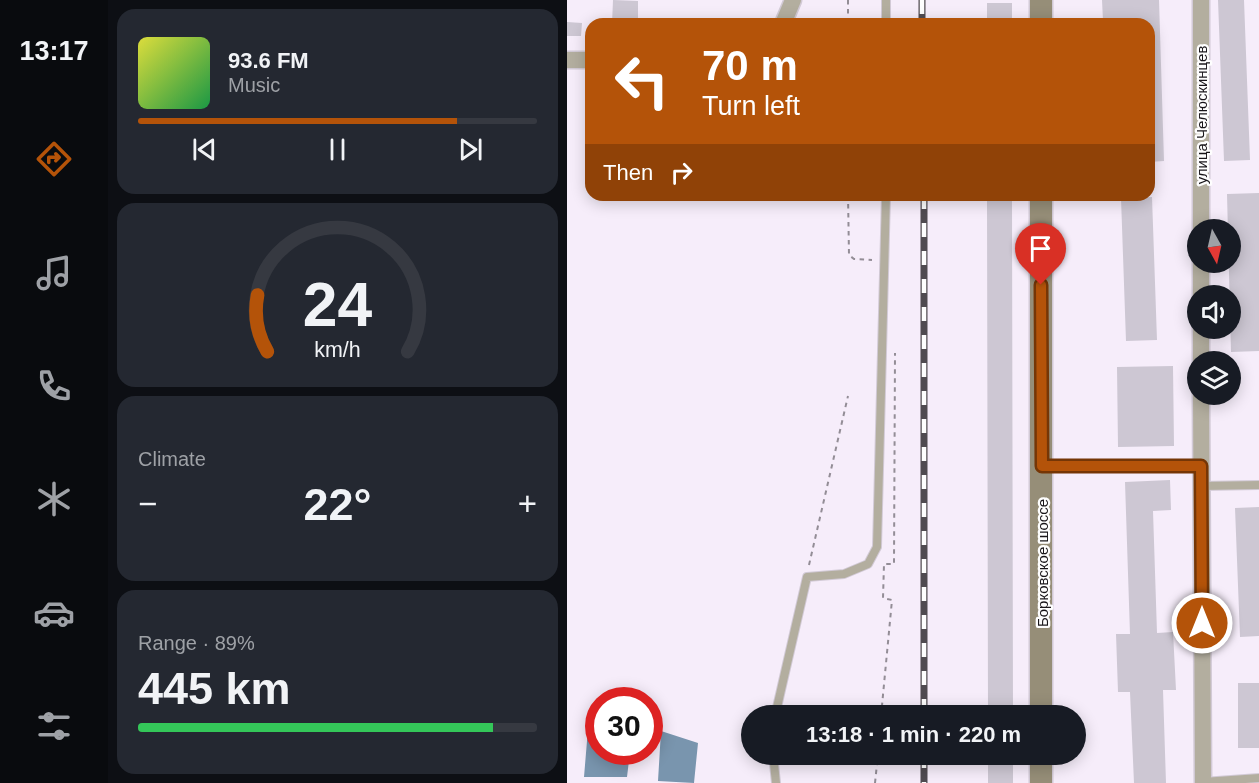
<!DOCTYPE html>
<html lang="en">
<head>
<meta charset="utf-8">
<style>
  :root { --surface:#171b24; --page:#242831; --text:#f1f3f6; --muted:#9ea1a6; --line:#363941; --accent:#b45309 }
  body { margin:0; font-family:Arial,sans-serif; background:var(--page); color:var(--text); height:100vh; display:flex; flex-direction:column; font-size:22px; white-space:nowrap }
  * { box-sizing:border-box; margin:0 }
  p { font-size:20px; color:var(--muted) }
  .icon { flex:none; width:33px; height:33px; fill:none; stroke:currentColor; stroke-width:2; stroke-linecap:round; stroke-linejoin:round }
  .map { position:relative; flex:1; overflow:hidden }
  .side { display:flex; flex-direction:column; gap:9px; padding:9px; background:#0d0f14; width:459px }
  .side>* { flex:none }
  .banner { position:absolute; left:18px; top:18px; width:570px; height:183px; border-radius:18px; box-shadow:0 3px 15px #0003; background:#b45309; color:#fff; overflow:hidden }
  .needle { width:39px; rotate:172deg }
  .fabs { position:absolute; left:620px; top:219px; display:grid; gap:12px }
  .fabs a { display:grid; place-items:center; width:54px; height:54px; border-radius:50%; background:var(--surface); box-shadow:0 3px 15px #0003; font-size:30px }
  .speed { position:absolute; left:18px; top:687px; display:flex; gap:12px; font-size:30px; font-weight:700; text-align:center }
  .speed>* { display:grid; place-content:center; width:78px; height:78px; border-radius:50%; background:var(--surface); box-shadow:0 3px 15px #0003; line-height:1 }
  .speed .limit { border:9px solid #d22; background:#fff; color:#111 }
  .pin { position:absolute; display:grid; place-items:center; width:51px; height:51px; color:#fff; margin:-62px -26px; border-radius:50% 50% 50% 0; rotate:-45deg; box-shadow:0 0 6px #0007 }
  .pin .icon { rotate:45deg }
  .me { position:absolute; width:66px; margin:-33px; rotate:0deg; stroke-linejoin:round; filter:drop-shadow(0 0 4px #0008) }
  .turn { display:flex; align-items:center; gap:21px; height:126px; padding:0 18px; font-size:27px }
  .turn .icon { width:78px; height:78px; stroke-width:2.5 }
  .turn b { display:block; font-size:42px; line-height:51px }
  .then { display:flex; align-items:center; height:57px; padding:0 18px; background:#0003; gap:12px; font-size:22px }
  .big { font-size:45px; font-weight:700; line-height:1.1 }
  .side .tile { flex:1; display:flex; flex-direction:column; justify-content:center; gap:9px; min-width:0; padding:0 21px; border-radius:18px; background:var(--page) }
  .side .dial { align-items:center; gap:0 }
  .dial svg { height:156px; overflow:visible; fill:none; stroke:var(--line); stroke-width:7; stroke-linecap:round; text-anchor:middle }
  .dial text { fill:var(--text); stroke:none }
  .song { display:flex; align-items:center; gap:18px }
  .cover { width:72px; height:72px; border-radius:9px; background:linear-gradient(135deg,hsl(60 70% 55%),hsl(140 70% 35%)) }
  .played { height:6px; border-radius:3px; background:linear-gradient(90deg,var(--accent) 80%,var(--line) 80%) }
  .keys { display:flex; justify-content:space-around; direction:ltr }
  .heat { display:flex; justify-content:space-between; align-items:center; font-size:33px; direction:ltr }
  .charge { height:9px; border-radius:4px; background:linear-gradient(90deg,#34c759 89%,var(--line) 0) }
  .trip { position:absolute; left:174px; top:705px; width:345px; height:60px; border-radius:30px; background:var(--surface); box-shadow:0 3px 15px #0003; font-weight:700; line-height:60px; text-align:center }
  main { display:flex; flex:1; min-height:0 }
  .tab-bar { display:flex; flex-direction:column; width:108px; justify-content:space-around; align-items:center; background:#090b0e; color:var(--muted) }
  .tab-bar .icon { width:42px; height:42px }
  .tab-bar .selected { color:var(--accent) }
  .tab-bar b { font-size:27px; color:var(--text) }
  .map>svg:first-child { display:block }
  .water { fill:#7995ae }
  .building { fill:#cdc7d3 }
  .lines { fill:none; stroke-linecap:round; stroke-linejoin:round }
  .service-casing { stroke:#d2cad6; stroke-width:10 }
  .minor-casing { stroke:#d2cad6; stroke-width:19 }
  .secondary-casing { stroke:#d2cad6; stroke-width:25 }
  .path { stroke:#938d96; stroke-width:2; stroke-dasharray:4.5 4.5; stroke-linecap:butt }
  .service { stroke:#b3ae9f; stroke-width:8 }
  .minor { stroke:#b3ae9f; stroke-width:16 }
  .secondary { stroke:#968e78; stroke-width:22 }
  .rail-casing { stroke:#504b51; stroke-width:7 }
  .rail { stroke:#fefefe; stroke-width:4.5; stroke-dasharray:14; stroke-linecap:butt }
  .route-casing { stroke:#753606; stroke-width:15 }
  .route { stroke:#b45309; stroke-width:10 }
  .labels { text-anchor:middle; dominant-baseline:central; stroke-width:4.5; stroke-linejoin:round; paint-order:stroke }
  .street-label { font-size:15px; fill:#181519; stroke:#fefefe }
</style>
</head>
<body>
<main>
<nav class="tab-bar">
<b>13:17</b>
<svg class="icon selected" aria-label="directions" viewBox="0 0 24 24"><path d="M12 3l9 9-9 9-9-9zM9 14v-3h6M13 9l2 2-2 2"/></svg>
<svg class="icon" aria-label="music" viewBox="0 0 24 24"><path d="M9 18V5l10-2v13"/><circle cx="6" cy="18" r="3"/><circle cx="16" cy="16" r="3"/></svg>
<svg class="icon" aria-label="phone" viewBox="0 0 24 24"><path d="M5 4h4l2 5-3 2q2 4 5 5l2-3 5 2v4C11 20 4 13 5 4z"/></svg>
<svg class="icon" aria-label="climate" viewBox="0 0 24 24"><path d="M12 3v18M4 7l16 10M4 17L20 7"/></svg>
<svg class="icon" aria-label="car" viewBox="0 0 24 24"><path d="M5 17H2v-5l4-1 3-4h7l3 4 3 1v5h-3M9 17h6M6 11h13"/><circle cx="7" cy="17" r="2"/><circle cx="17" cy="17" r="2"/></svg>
<svg class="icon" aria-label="filters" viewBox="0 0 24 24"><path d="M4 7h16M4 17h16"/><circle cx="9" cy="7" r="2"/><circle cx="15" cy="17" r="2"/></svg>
</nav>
<section class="side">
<div class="tile">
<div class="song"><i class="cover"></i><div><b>93.6 FM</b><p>Music</p></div></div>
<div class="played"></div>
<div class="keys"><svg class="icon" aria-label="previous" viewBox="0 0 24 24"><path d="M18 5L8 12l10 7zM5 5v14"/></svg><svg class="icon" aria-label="pause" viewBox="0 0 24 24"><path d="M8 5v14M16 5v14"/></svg><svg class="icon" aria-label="next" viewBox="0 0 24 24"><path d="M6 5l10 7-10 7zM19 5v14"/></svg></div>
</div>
<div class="tile dial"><svg viewBox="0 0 100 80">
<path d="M14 69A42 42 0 1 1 86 69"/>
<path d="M14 69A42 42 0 0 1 9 40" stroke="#b45309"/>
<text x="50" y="56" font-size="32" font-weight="700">24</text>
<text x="50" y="72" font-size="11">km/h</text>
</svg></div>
<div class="tile"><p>Climate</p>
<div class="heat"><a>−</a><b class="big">22°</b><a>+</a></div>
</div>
<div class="tile"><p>Range · 89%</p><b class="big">445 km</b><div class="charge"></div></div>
</section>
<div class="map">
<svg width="692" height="783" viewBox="0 0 692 783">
  <rect width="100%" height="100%" fill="#f6edfa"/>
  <!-- water -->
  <path class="water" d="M21 729 31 730 32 752H63L60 777H17Z
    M94 731 131 743 127 783 91 781Z"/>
  <!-- building -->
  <path class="building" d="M46 0 71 1V24H45Z
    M535 0H592L597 161 582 162V24H564V20L536 21Z
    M651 0H677L683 160 657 161Z
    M420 3H445V24H420Z
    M0 22 15 23 14 36H0Z
    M692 193V351L664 352 660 194Z
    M420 195H445L446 716H421Z
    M585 197 590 340 559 341 554 198Z
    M606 366 607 446 551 447 550 367Z
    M603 480 604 510 586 511 590 633 606 632 609 690H596L599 783H567L563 692H551L549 634H563L558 482Z
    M692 507V636L673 637 668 508Z
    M671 683H692V748H671Z
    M421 754H446V783H421Z"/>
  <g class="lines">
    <!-- service casing -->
    <g class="service-casing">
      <path id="service" d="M319 0V24
        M476 466H634
        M634 486 692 485
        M208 716 240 577 277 574 301 564 310 547 319 195
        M206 754 209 783
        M636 782 692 778"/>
    </g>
    <!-- minor casing -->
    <g class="minor-casing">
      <path id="minor" d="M634 0V230
        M216 24 226 0
        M0 60H24
        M634 262V296
        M634 328V362
        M634 394 636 783"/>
    </g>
    <!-- secondary casing -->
    <g class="secondary-casing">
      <path id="secondary" d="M474 0V24
        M474 195V716
        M474 783V754"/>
    </g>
    <!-- path -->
    <path class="path" d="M281 0V24
      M281 195 282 255 287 259 305 260
      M242 565 281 396
      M314 716 325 600 316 598 317 564H327L328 353
      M308 783 311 754"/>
    <!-- service -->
    <use href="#service" class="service"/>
    <!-- minor -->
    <use href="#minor" class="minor"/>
    <!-- secondary -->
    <use href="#secondary" class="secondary"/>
    <!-- rail casing -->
    <g class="rail-casing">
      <path id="rail" d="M355 0V24
        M357 195V716
        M357 754V783"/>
    </g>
    <!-- rail -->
    <use href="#rail" class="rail"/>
  </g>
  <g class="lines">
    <!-- route casing -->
    <g class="route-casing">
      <path id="route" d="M474 285 475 466H634L635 623"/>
    </g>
    <!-- route -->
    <use href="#route" class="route"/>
  </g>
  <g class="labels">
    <!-- street labels -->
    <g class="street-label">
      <text transform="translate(634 115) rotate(-90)">улица Челюскинцев</text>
      <text transform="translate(475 563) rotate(-90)">Борковское шоссе</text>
    </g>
  </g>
</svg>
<div class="fabs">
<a><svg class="needle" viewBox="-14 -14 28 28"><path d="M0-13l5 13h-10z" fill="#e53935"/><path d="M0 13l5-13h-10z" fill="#9ea1a6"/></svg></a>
<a><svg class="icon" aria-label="sound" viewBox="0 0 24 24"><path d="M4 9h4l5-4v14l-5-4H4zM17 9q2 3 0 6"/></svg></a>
<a><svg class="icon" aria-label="layers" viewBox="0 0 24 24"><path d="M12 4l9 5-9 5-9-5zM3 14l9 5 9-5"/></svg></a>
</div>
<div class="speed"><div class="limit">30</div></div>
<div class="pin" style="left:474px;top:285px;background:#d93025"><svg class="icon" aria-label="arrive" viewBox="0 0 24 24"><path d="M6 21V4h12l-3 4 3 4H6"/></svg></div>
<svg class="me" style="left:635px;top:623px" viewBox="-20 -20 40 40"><circle r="17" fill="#b45309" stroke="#fff" stroke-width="3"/><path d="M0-11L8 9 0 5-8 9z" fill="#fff"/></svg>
<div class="trip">13:18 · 1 min · 220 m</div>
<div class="banner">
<div class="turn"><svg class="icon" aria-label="left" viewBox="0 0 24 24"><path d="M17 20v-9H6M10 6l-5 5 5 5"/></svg><div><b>70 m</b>Turn left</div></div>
<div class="then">Then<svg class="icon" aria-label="right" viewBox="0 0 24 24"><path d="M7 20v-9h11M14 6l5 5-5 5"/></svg></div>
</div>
</div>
</main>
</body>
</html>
